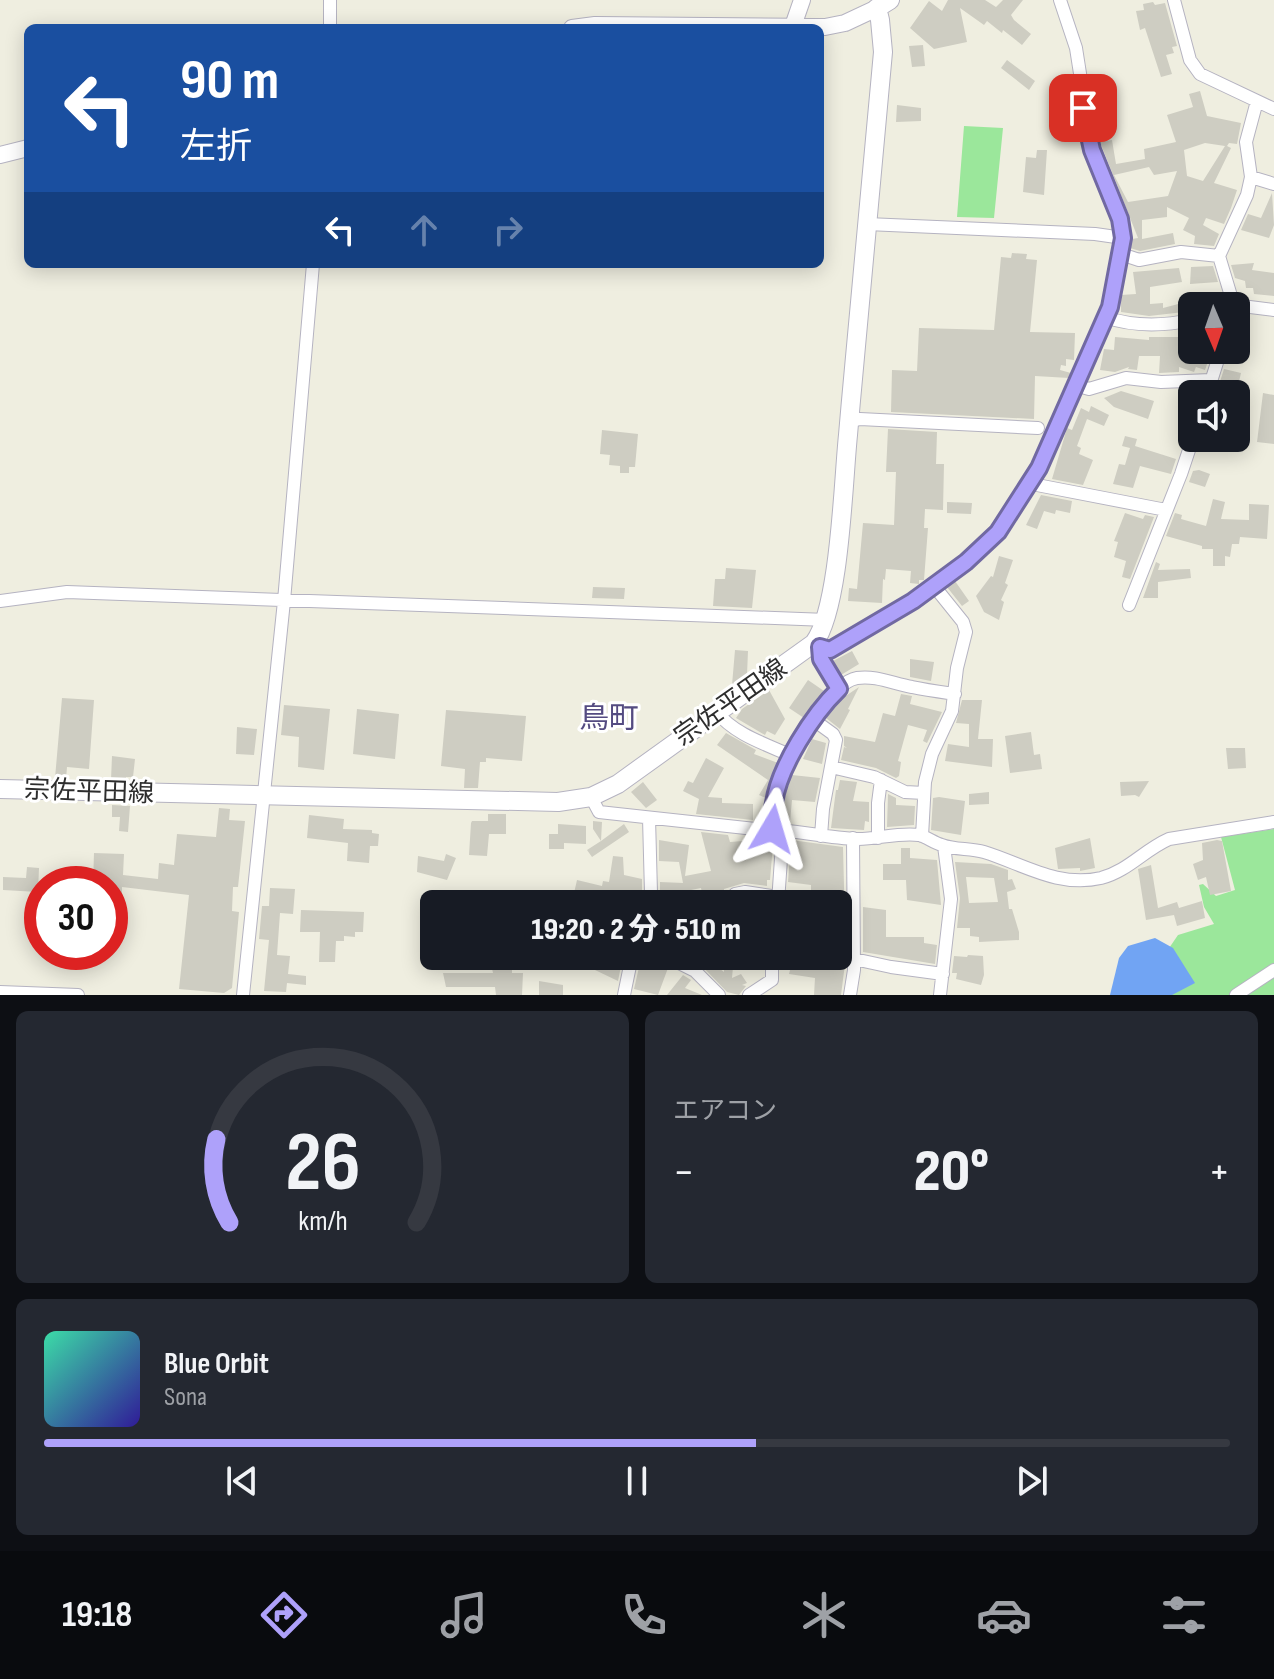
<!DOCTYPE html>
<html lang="ja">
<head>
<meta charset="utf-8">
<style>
  :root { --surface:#171b24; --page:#242831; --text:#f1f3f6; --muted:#9ea1a6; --line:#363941; --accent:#aea1fa }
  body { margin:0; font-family:"Sofia Sans Condensed","Noto Sans JP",sans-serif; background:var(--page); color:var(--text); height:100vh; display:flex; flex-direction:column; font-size:30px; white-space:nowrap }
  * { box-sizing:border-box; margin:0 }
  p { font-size:26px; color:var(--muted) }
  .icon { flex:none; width:44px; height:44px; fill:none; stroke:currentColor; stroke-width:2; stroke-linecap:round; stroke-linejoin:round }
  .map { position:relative; height:995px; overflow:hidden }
  .sheet { display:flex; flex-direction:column; gap:16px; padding:16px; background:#0d0f14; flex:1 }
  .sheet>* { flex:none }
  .hud { position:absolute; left:24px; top:24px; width:800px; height:244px; border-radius:12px; box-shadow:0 4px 20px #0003; background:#1a4fa0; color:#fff; overflow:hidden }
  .needle { width:52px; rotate:178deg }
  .fabs { position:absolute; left:1178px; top:292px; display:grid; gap:16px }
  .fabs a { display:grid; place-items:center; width:72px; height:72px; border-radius:12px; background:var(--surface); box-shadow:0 4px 20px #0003; font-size:40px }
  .speed { position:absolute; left:24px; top:866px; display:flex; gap:16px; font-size:40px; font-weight:700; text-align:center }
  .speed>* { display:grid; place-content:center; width:104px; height:104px; border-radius:50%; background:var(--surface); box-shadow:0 4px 20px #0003; line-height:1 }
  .speed .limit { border:12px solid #d22; background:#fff; color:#111 }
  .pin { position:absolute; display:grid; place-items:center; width:68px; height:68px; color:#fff; margin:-34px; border-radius:16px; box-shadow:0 4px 12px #0006 }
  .me { position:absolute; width:88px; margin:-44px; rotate:7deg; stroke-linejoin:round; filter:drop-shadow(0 0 6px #0008) }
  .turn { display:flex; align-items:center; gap:28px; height:168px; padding:0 24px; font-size:36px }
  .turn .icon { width:104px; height:104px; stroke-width:2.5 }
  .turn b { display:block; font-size:56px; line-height:68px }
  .lanes { display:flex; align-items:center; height:76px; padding:0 24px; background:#0003; justify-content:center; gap:40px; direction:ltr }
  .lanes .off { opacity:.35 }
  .big { font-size:60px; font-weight:800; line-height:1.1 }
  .sheet .card { flex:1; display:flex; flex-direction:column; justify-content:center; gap:12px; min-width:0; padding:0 28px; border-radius:12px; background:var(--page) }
  .sheet .dial { align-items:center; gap:0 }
  .dial svg { height:208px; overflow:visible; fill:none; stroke:var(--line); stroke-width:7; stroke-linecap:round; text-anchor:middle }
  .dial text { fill:var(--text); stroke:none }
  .song { display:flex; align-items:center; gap:24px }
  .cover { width:96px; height:96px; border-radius:12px; background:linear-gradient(135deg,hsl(160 70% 55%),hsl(250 70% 35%)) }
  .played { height:8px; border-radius:4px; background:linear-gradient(90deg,var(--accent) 60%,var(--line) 60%) }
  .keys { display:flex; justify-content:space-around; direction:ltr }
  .heat { display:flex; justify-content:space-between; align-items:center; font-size:44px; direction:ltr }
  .sheet .tiles { flex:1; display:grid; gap:16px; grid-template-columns:1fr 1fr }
  .card:last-child { grid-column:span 2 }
  .trip { position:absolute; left:420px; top:890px; width:432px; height:80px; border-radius:12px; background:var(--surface); box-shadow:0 4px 20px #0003; font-weight:800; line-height:80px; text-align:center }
  .dock { display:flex; height:128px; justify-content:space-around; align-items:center; background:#090b0e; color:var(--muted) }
  .dock .icon { width:56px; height:56px }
  .dock .selected { color:var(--accent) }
  .dock b { font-size:36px; color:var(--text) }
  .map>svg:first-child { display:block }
  .green { fill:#9be79b }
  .water { fill:#71a4f3 }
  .building { fill:#cecdc2; fill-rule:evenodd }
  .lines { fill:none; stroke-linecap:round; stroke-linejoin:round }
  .minor-casing { stroke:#b5b3c1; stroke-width:14 }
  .tertiary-casing { stroke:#b5b3c1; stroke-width:18 }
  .secondary-casing { stroke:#b5b3c1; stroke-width:20 }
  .minor { stroke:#fff; stroke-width:12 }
  .tertiary { stroke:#fff; stroke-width:16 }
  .secondary { stroke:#fff; stroke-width:18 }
  .route-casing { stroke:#7169a2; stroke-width:20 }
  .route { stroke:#aea1fa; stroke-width:14 }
  .labels { text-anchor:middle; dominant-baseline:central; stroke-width:6; stroke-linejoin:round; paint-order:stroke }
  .street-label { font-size:26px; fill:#2d2d2d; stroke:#fff }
  .quarter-label { font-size:30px; fill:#544b81; stroke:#fff }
</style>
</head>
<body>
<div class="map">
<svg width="1274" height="995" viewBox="0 0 1274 995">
  <rect width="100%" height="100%" fill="#efeee0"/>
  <!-- green -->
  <path class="green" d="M964 126 1003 128 994 218 957 217Z
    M1274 829V995H1137L1178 935 1214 924 1204 907 1199 885 1203 884 1216 896 1235 890 1221 837Z"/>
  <!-- water -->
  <path class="water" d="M1155 938 1173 948 1195 983 1172 995H1110L1119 958 1128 946Z"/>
  <!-- building -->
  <path class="building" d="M948 0H985L996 7 1003 0H1023L1011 15 1014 20 1031 34 1022 45 1003 30 1002 33 987 21 984 25 960 8 967 42 934 49 910 28 929 1 942 11Z
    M1153 2 1155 5 1165 3 1177 46 1172 47 1174 53 1166 55 1172 74 1161 77 1145 28 1140 30 1136 11 1144 10 1143 4Z
    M923 45 925 66 912 67 909 46Z
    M1007 60 1035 81 1029 90 1001 68Z
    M1200 91 1207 116 1241 123 1237 144 1229 143 1227 146 1231 148 1214 183 1237 190 1231 208 1224 224 1206 218 1203 225 1219 234 1214 246 1194 244 1195 236 1183 230 1189 218 1167 207V217L1142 220V239L1173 233 1175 244 1140 251 1130 248 1132 239 1138 238 1100 142 1112 140 1116 164 1145 159 1144 149 1176 142 1167 115 1193 107 1189 94ZM1205 143 1225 146 1203 181 1187 176 1184 150ZM1149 167 1154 175 1177 171 1168 196 1128 202 1114 175Z
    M897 105 921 108V121L896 122Z
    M1037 150H1047L1044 195 1023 192 1026 157 1036 158Z
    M1272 193 1274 225 1269 238 1241 230 1248 214 1261 218Z
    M1012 253 1027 254 1026 259 1037 260 1030 332 1075 333 1074 360 1066 359V366L1061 365 1060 370 1071 373 1069 378 1035 376 1034 419 891 412 892 370 917 371 919 328 994 330 1001 257 1011 258Z
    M1254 263 1252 270 1274 273V296L1254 294 1253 288H1246L1245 281 1235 278 1231 265Z
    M1213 266 1218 282 1190 284 1191 267Z
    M1179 268 1182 282 1150 287V304L1163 303V308L1182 303 1184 312 1149 316 1121 312V295L1136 294 1133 272Z
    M1115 337 1149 340V337H1190L1192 350H1212L1205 370 1196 367 1194 372 1179 367V372L1159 373 1160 356H1139L1137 370 1128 369 1129 367 1115 372 1100 370 1104 349 1114 350Z
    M1224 369 1241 373 1236 394H1216Z
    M1121 391 1154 401 1148 419 1114 407 1104 398Z
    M1263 393 1274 395V444L1257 442Z
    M1091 406 1109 415 1104 426 1087 419 1077 446 1081 448 1079 454 1093 460 1083 485 1052 479 1067 428 1072 430 1081 408 1089 412Z
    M888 429 937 432 936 464H944L943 510 925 509 924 528H928L924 580H919V584L910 583 911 571 886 569 885 580 883 579 882 603 848 601 849 588 857 589 863 523 894 525 896 472H886Z
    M602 430 638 434 635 467H629V473H620V466L609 465 610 455 600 454Z
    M1125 436 1137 439 1135 446 1176 459 1171 474 1140 466 1133 488 1113 484 1119 464 1125 465 1130 448 1122 446Z
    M1199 470 1210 474 1205 487 1189 482 1193 471Z
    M1041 495 1072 501 1070 513 1056 510 1055 514 1044 511 1037 529 1026 525Z
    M1213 499 1225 502 1221 519 1249 520V504L1269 505 1267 539 1240 537 1239 544H1232L1230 557 1225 556V566H1213V549H1202V546L1166 536 1175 513 1182 515 1181 519 1206 526Z
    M947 502 972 503 971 514 947 513Z
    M1125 513 1143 519 1145 515 1154 517 1130 579 1122 577 1126 561 1114 557 1118 542 1114 541Z
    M999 556 1013 560 1005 583 1008 585 1001 600 1004 602 999 620 984 612 976 596 991 576 993 577Z
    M1156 562 1160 564 1158 570 1190 569 1191 578 1158 582V598H1143Z
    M726 568 756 570 752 608 713 606 715 579H725Z
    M955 581 969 601 962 606 947 587Z
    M593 587 625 588 624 599 592 598Z
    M735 650 748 651 747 675 732 685Z
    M852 651 859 664 841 675 833 661Z
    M910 659 934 662 931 681 910 677Z
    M808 680 824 691 804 718 789 708Z
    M859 687 848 709 850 710 840 729 826 718 841 699Z
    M769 690 785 719 775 735 767 731 765 735 736 718 742 709Z
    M901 694 912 696 910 704 942 712 927 743 923 741 927 730 908 725 898 761 901 762 899 776 896 778 876 768 841 760 844 747 847 748 844 746V736L875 742 883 713 895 716Z
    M62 698 94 700 89 769 67 767 66 779 55 778Z
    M962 700H982L978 739H993L992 767 945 761 948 744 969 747V724L956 723Z
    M284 705 330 709 324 770 298 767 299 737 281 735Z
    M357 709 399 714 395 759 353 754Z
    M446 710 526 716 522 761 486 758V762H480L478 788H464L465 769 441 766Z
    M237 727 257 729 254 755 236 754Z
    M1031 732 1034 755 1040 754 1042 769 1010 773 1005 736Z
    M726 733 756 750 754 754 778 763 766 798 759 795 768 780 717 745Z
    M812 739 826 743 822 764 803 759Z
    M1226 748H1245L1246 768 1228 769Z
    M112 756 135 759 133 777H126V780H111Z
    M706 758 724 768 708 797 722 798V803L753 804V820L696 814 699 799 683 791 688 781 693 783Z
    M792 775 820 778 815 802 792 800 790 822 782 821 785 794Z
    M840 780 857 782 853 801 869 802V822L865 821 864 830 831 828 836 790H838Z
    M1149 781 1139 797 1135 795 1121 796 1120 782Z
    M643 782 657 800 646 808 631 792Z
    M989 792V804L969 805V794Z
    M888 794 896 798V805L915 806 914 825 887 827Z
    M939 797 965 801 961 835 931 830 933 798Z
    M112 805 130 806 128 832 119 831 120 817H112Z
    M219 808 230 809 229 820 245 821 238 887H233L232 911 239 912 232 988 224 993 179 989 189 895 122 887V894L110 893V884H93L94 853 124 854 123 875 158 879 159 863 174 865 177 834 216 837Z
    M488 814H506V834H489L487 856 469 855 471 823 472 821H488Z
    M309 815 344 819 343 829 372 830V833L379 834 378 846H370L369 863 347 861 348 843 307 838Z
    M593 821 602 822 601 841 624 824 629 832 592 857 587 850 601 841 593 829Z
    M558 824 586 826V844L564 843V849H549V834H558Z
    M701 832 728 835 730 842 756 840V844H773L770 880H767V886L744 883 724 889V892L702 893 701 888 676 893 660 892V882L683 883 679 862 659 861V840L689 845 685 876 711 871Z
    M1090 838 1095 868 1080 871V868L1058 869 1055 848Z
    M791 840 843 847 845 926H838V903L811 902V885L788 882Z
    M1217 840 1222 841 1231 891 1210 895 1206 877 1198 880 1193 864 1203 860 1202 843Z
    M901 848H910V858L937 860 941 905 907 900 906 880H883V864H901Z
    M446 854 456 858 447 880 417 872 418 856 444 861Z
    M613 856 623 857 624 875 642 879V893L613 891 610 904 572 902 577 880 602 886 603 881 609 882Z
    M955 862 991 864 1008 870V880L1012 879 1016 889 1007 892 1009 909H1012L1019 932V940L979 942V937L970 936V928H957L960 898ZM966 877 994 878 998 902 969 903Z
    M1151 865 1158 908 1177 902 1179 908 1202 901 1205 918 1177 926 1174 915 1146 920 1138 869Z
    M27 867 39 868 38 892 3 890V877L26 878Z
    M270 888 295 889 293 914 280 913 277 955 290 956 288 974 306 976V985L287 983 286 992 264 991 269 940 259 939 262 906H269Z
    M863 907 886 910V937H924V943L937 945 935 964 863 952Z
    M301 910 364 912 363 932H355V937L344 936V941H336L335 962H319L320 932H300Z
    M968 955 983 956 984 975 981 985 956 979 957 973H952L954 956 967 957Z
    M596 956H623L618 981 595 970 593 967Z
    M697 956H703L724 972V965L733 967 732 978 741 974 747 983 742 985 746 986 739 995 727 992 701 965 694 960Z
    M786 956H810L809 960 845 964 841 995H814L815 978 789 974 791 966 785 965Z
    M658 962 668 968 658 995 634 989 640 963 656 968Z
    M491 964 512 965V973H523L522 995H496L495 987H446L443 973H493Z
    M683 975 691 980 685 988 702 995H667Z
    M539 981 563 985V995H539Z"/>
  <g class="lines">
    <!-- minor casing -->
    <g class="minor-casing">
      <path id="minor" d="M330 0V28
        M1174 0 1190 60 1200 74 1274 109
        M1251 177 1274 184
        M867 224 1095 234 1123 238
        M1121 254 1139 260 1181 252 1219 256
        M1234 305 1274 310
        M1234 306 1219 256 1247 195 1251 177 1246 142 1257 101
        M1105 317C1134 327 1163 326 1192 320
        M1075 385 1089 389 1126 378 1161 382 1211 380
        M1207 394 1221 350
        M849 421 860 419 1038 428
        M1030 481 1037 485 1166 510
        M0 601 67 592 827 620
        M1129 605 1181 474 1193 438
        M814 643 830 650 913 601 966 562 998 532 1039 468 1110 307 1123 234 1120 219 1092 150 1076 48 1060 0
        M820 647 821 659 839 689
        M717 712C733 734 768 745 792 756
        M815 721 833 734 836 740 823 809 821 836
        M831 767 874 777 905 792 924 793
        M591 797 599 812 755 829C790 828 823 838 858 839 878 839 900 832 919 835 927 837 934 843 942 845 955 850 970 848 984 852 1023 864 1058 888 1101 878 1128 871 1144 850 1169 839L1274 822
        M772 829C773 812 774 796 780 780 790 756 830 682 857 678 876 675 894 684 912 687 926 690 941 692 955 694
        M922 836 925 782 932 754 952 711 957 668 966 632 963 622 934 586
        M878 838V803L881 780
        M650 900 685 903 732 901 735 894 745 892 778 897
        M778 902 783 830
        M649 904 651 893 649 818
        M665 956 695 971 719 995
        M854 959 891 967 943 974
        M0 992 78 995
        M243 995 284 601 313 264
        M624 995 632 956
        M749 995 772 980V956
        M850 995 854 970 853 838
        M940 995 951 899 944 846
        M1236 995 1274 970"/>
    </g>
    <!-- tertiary casing -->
    <g class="tertiary-casing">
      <path id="tertiary" d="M793 26 802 0
        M572 28 595 25 825 27 845 23 877 8
        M0 155 28 148"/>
    </g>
    <!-- secondary casing -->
    <g class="secondary-casing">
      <path id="secondary" d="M0 789 558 802 591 797 618 784 814 643C840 608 843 483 848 435 859 307 871 179 883 52L880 20 877 8 890 0"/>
    </g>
    <!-- minor -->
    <use href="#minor" class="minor"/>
    <!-- tertiary -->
    <use href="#tertiary" class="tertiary"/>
    <!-- secondary -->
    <use href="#secondary" class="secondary"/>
  </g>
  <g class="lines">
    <!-- route casing -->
    <g class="route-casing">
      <path id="route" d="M772 829C773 820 772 811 774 803 779 767 813 714 839 689L821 659 820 647 830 650 913 601 966 562 998 532 1039 468 1110 307 1123 238 1120 219 1092 150 1083 108"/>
    </g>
    <!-- route -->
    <use href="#route" class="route"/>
  </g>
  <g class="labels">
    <!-- street labels -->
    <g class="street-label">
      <text transform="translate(731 703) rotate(-35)">宗佐平田線</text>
      <text transform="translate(89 792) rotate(2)">宗佐平田線</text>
    </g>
    <!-- quarter labels -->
    <g class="quarter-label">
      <text x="609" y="719">鳥町</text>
    </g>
  </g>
</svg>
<div class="fabs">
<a><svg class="needle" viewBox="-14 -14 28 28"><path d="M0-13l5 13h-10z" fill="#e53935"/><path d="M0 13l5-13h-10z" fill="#9ea1a6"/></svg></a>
<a><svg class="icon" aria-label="sound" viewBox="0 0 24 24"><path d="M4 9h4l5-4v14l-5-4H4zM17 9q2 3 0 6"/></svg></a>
</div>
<div class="speed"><div class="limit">30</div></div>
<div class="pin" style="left:1083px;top:108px;background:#d93025"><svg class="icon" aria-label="arrive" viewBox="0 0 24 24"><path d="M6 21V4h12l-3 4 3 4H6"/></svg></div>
<svg class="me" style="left:772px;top:829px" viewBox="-20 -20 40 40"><path d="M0-17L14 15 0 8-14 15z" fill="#aea1fa" stroke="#fff" stroke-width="4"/></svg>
<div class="trip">19:20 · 2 分 · 510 m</div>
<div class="hud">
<div class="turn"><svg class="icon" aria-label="left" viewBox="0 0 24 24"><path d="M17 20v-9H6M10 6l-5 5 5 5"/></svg><div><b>90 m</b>左折</div></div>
<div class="lanes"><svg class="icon" aria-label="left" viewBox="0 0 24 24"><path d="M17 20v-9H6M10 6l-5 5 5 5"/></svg><svg class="icon off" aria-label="ahead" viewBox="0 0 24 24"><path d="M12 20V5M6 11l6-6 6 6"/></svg><svg class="icon off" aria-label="right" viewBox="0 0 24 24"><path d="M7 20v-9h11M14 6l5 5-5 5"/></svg></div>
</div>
</div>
<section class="sheet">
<div class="tiles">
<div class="card dial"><svg viewBox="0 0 100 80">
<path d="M14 69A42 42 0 1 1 86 69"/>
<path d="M14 69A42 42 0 0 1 9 37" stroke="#aea1fa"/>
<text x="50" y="56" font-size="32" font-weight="700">26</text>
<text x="50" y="72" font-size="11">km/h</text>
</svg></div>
<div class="card"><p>エアコン</p>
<div class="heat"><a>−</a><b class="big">20°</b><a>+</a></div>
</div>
<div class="card">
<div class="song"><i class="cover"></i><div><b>Blue Orbit</b><p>Sona</p></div></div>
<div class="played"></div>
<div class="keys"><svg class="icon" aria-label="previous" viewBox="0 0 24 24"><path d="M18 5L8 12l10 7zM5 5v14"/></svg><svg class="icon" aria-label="pause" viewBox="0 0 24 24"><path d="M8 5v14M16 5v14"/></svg><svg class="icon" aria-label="next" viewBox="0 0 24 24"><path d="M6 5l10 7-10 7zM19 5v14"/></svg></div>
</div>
</div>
</section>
<nav class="dock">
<b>19:18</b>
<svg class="icon selected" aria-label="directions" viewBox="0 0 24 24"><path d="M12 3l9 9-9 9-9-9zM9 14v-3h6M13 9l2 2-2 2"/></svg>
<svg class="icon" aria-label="music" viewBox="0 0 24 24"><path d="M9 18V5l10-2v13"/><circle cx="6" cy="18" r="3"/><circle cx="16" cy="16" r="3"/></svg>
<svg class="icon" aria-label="phone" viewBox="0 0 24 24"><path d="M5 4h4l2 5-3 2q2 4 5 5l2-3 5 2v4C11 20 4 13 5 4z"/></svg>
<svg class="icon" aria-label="climate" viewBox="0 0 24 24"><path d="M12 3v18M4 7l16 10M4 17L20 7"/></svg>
<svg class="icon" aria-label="car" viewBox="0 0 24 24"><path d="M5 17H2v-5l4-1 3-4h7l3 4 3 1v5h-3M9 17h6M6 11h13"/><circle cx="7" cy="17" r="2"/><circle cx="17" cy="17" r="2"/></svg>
<svg class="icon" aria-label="filters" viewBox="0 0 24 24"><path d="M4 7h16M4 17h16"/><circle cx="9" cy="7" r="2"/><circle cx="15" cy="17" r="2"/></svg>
</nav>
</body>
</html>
